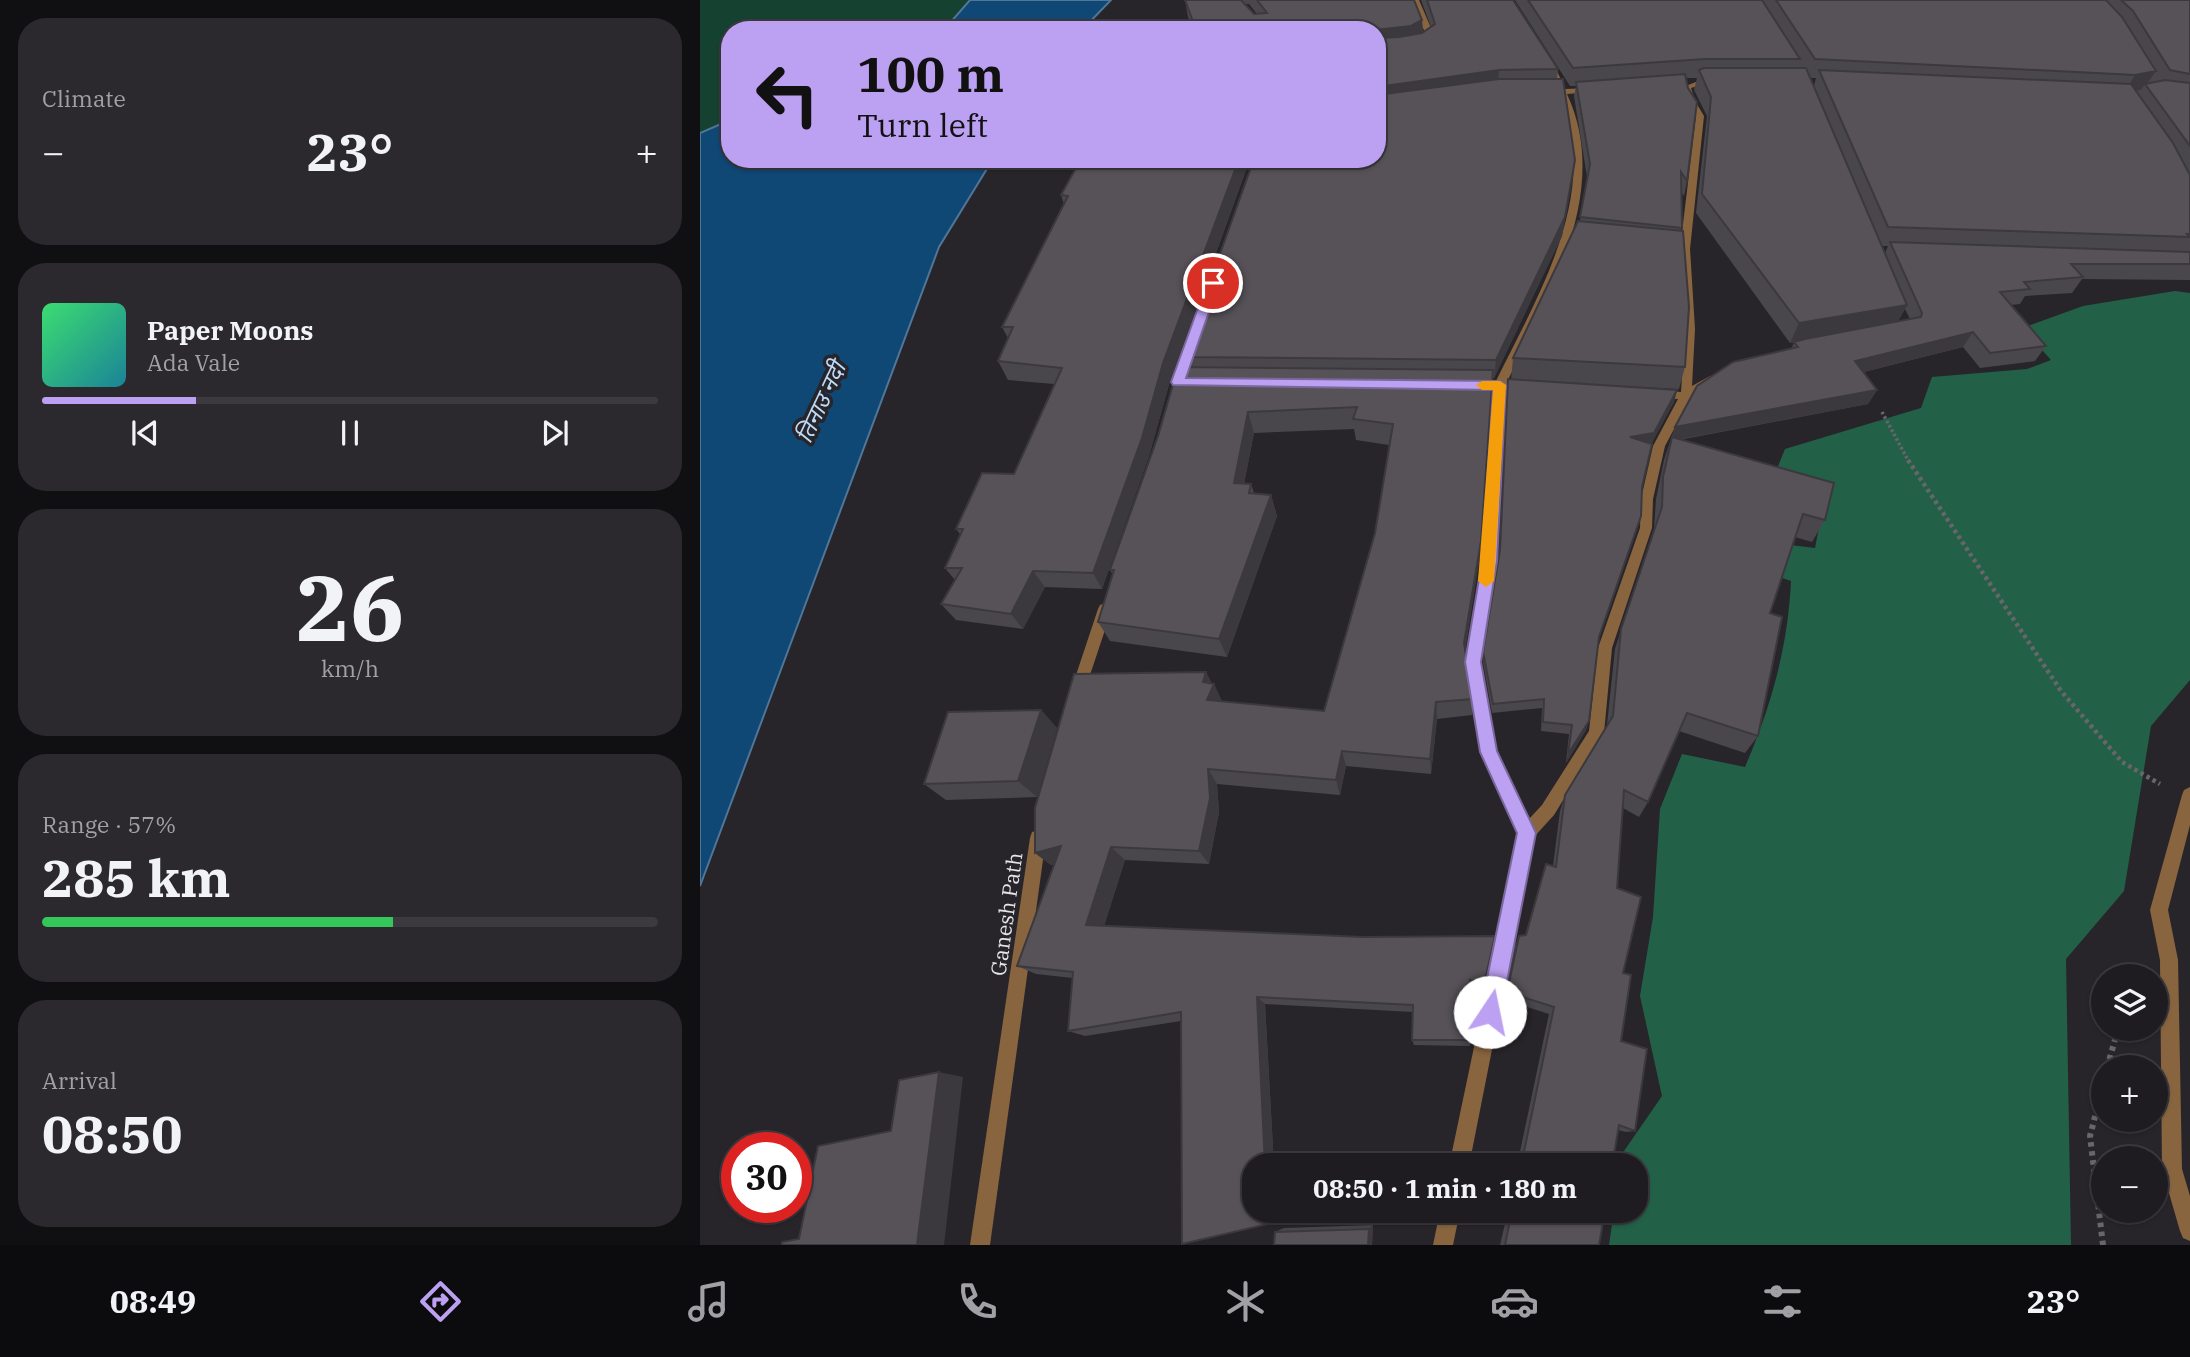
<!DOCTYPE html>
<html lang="en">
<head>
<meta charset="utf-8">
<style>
  :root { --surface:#1e1c20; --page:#2b292d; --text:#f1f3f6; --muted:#a1a1a5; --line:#3c3a3e; --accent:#bca0f2 }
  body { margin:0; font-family:"IBM Plex Serif","Noto Sans Devanagari",serif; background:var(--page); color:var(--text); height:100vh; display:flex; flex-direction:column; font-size:26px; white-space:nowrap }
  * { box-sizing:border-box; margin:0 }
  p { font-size:23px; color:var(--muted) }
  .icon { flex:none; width:38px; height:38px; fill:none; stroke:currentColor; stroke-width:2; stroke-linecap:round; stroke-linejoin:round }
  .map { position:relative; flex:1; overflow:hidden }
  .side { display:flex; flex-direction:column; gap:18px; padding:18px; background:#100f12; width:700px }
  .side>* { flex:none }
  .guide { position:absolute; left:21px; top:21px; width:665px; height:147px; border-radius:28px; box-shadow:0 2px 5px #0004,0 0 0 2px var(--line); background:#bca0f2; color:#111; overflow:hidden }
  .buttons { position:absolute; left:1391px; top:964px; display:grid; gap:14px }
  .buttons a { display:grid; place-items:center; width:77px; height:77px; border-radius:50%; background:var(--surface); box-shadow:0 2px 5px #0004,0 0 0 2px var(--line); font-size:35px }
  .speed { position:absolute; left:21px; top:1132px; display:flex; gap:14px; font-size:35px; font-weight:700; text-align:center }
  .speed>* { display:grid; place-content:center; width:91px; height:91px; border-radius:50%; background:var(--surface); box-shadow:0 2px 5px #0004,0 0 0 2px var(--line); line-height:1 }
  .speed .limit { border:10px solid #d22; background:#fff; color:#111 }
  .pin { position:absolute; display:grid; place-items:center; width:60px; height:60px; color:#fff; margin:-30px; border:4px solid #fff; border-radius:50%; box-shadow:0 2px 7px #0007 }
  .me { position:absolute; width:77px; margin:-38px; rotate:11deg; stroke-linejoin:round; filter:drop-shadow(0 0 5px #0008) }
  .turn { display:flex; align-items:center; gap:24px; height:147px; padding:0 21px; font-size:32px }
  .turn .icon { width:91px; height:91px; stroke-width:2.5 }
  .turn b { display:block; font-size:49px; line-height:60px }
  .big { font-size:52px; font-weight:800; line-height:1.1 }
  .side .card { flex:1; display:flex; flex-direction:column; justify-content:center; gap:10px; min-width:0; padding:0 24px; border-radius:28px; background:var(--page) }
  .side .dial { align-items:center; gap:0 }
  .dial b { font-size:91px; line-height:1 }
  .song { display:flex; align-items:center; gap:21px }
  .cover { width:84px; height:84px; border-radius:10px; background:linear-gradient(135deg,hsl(140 70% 55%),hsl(190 70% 35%)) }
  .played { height:7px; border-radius:4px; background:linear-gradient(90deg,var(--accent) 25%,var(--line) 25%) }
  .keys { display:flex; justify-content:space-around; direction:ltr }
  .heat { display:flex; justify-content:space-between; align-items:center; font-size:38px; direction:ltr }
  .charge { height:10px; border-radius:5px; background:linear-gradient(90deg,#34c759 57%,var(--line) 0) }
  .trip { position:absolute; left:542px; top:1153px; width:406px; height:70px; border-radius:28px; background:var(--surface); box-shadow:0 2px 5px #0004,0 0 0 2px var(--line); font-weight:800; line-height:70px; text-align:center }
  .tabs { display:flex; height:112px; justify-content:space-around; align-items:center; background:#0c0b0d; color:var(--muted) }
  .tabs .icon { width:49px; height:49px }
  .tabs .on { color:var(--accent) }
  .tabs b { font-size:32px; color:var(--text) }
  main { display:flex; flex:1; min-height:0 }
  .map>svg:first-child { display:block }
  .green { fill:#154230 }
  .forest { fill:#226148 }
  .water { fill:#0f4775; stroke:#507698; stroke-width:2 }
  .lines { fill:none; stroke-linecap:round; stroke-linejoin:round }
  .path-far2 { stroke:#69666b; stroke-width:3.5; stroke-dasharray:2.5 2.5; stroke-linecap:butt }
  .path-far1 { stroke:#69666b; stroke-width:4.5; stroke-dasharray:3.5 3.5; stroke-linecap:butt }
  .path { stroke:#69666b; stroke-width:6; stroke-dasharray:4.5 4.5; stroke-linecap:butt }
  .minor { fill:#88653f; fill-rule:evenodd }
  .wall { fill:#4a474c; fill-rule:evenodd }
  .shaded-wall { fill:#3c393e }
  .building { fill:#565258; stroke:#3c393e; stroke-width:2 }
  .route { fill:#bca0f2; stroke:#7a689d; stroke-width:2 }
  .slow { fill:#f59e0b }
  .labels { text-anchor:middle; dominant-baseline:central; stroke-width:7; stroke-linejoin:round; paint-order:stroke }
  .street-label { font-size:21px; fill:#e7e5e9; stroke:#28252a }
  .water-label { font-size:23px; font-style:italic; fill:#bddaf7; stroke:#28252a }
</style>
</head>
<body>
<main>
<section class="side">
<div class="card"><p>Climate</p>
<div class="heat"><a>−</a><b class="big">23°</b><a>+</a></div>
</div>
<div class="card">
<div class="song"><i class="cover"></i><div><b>Paper Moons</b><p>Ada Vale</p></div></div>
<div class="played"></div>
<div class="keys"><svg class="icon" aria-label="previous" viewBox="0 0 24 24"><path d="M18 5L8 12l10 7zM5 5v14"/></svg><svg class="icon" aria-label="pause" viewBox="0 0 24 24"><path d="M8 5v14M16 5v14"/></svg><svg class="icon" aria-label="next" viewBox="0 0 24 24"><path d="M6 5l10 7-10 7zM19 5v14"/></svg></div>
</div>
<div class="card dial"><b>26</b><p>km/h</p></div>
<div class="card"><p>Range · 57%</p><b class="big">285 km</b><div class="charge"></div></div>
<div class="card"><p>Arrival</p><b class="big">08:50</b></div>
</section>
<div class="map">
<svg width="1490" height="1245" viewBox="0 0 1490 1245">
  <rect width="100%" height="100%" fill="#28252a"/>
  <!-- green -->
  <path class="green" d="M0 0H270L250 23 235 30H30V120L0 133Z"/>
  <!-- forest -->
  <path class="forest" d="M1475 291 1490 293V680L1451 726 1424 891 1366 959 1371 1245H909L914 1211H936V1166L922 1165 924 1151 962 1096 940 996 953 917 960 809 982 754 1045 767C1071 707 1088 647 1091 581L1040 563 1074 543 1115 548 1126 492 1072 481 1085 449 1221 408 1232 377 1327 369 1351 360 1322 328 1383 306Z"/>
  <!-- water -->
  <path class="water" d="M270 0H411L382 30H235L250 23Z
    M30 120V159H293L239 247 0 886V133Z"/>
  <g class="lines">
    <!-- path-far2 -->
    <path class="path-far2" d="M1182 412 1209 462"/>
    <!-- path-far1 -->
    <path class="path-far1" d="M1208 460 1361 691 1422 762 1460 784"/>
    <!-- path -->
    <path class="path" d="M1407 1068 1418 1029
      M1403 1245 1390 1136 1404 1082"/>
    <!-- minor -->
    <path class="minor" d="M711 0H719L734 35 730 46 723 44 726 35Z
      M849 60 853 62 865 89 892 88 896 90 892 92 867 94C912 191 849 295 807 382L826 383 832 387 826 391 805 389 796 561 780 662 796 751 829 819 842 805 889 731 898 648 940 528 941 499 953 446 978 399 958 398 952 394 958 390 981 392 985 329 980 249 996 116 987 101 983 87 1001 80H1004V84L991 88 995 101 1004 116 990 249 995 329 992 386 1010 376 1016 380 990 399 965 446 953 499 952 528 912 648 904 733 854 815 834 837 769 1166H749L819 833 780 752 766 662 782 561 794 389 787 388 785 385 787 382 796 381C838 295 903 191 859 94H846L842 92 857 89 845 62Z
      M405 603 410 605 412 609 385 690 383 695 378 697 373 695 371 690 398 609 400 605Z
      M1490 787V825L1468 910 1478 960 1482 1169 1490 1196V1241L1483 1238 1480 1231 1462 1169 1460 960 1450 910 1482 795 1484 790Z
      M338 830 344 832 346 838 290 1245H270L330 838 332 832Z
      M740 1211H760L753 1245H733Z"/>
  </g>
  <!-- wall -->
  <path class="wall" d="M485 0H714L722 20 723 32 731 27 721 0H813L858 69 857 79H863L875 160 862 236 794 378H792L779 561 765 651 773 699 772 715 737 719 731 774 646 766 640 795 517 784 519 812 509 864 425 860 404 926 663 937 795 936 783 993 770 989 771 1040 770 1046 714 1045 712 1040 713 1012 565 1004 574 1166H555V1211H576L577 1221 568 1224 482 1244 481 1021 385 1036 368 1031 373 978 336 974 317 966 354 864 351 865 335 853V808L374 674 506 672 512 684H514L522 702 624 711 675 533 689 445 656 440 654 429 554 433 544 484H551L554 493 571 495 577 516 527 657 410 641 398 622 413 575 410 570 458 436 478 367H486L483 357 554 159H677V30H472L492 27 488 17ZM545 4H549L557 14H554Z
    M815 0H1490V280L1382 279 1372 293 1325 296 1320 304 1311 305 1346 346 1335 361 1280 368 1263 347 1164 372 1177 390 1168 404 979 440 1125 520 1112 542 1095 537 1070 613 1058 736 1045 753 979 731 948 802 939 817 923 808 917 888 923 973 921 1041 935 1131 926 1132 918 1130 912 1166H817L849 1014 805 1000 815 946 819 936 825 935 846 864 853 866 860 811 865 795 907 725 915 649 954 529 956 499 964 460 975 427 1091 349 1094 343H1090L996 213 1007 116 994 90 997 78H986L987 181 984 196 981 192V231L985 367 979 389 811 380 813 358 880 221 887 177 874 96 876 86H870ZM1110 78H1116L1114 86ZM1182 246H1188L1185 253ZM1205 309 1210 319 1198 321Z
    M381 159H550L470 381 449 456 402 589 345 587 323 629 256 620 241 604 255 580 245 568 260 534 256 529 314 474 354 384 308 380 298 361 308 338 302 327 364 204 361 195Z
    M977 390 974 402 951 443 898 639 886 730 866 763 869 734 841 731 842 708 792 713 783 662 799 554Z
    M341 710 357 728 337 797 246 800 224 784Z
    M808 1211H905L899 1245H800Z
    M673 1225 672 1245H574L575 1232 584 1228Z"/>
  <!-- shaded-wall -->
  <path class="shaded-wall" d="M722 20 723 38 677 47V30H674Z
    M799 70 798 88 677 106V87Z
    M1456 71 1446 85 1445 84 1441 90 1424 93 1435 75Z
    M539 159H550L470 381 449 456 402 589 393 573 463 363Z
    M875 160 862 236 794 378 796 360Z
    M1207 305 1196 325 1090 343 1099 323Z
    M1273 332 1263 347 1148 376 1155 361Z
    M793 370 779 561 763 662 764 643Z
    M977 390 974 402 951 445 930 437Z
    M1177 390 1168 404 970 441 975 427Z
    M548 412 554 433 540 504 534 483Z
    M571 495 577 516 527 657 519 639Z
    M333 571 345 587 323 629 311 614Z
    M506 672 513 686 514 684 522 701 516 717 507 700 503 682Z
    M736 702 737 719 731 774 730 759Z
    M341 710 357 728 337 797 318 781Z
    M889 721 886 730 866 763 868 754Z
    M642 751 646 766 640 795 636 780Z
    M508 769 517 784 519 812 509 864 499 851Z
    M361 846 377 859 351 865 335 853Z
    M411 847 425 860 401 935 386 925Z
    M557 997 565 1004 574 1166H565Z
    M239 1072 263 1077 244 1245H217Z
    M567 1211H576L577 1221 568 1224Z
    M673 1225 672 1245H668L669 1229Z"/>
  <!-- building -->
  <path class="building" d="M485 0H541L554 14 567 13 557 0H714L722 20 711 26 674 30H472L495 27Z
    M727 0H813L858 69 799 70 677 87V38L699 37 722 33 735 24Z
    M828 0H1062L1100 59H1005L873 68Z
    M1076 0H1406L1422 17 1456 71 1435 75 1115 59Z
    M1421 0H1490V74L1470 70 1433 11Z
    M1004 68H1106L1207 305 1099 323 1002 194 1011 97 999 70Z
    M1119 70 1431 84 1473 143 1490 175V234H1487L1490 237 1188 227Z
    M985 74 988 88 997 102 987 181 981 172 982 228 880 217 890 164 876 82Z
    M799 79H863L875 160 865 217 796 360 483 357 554 159H677V95Z
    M1465 80 1490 83V146L1445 84Z
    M381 159H539L463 363 442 438 393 573 333 571 311 614 241 604 262 568H245L263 529H256L282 473 314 474 362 368 298 361 313 327H302L368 196 361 195Z
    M878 221 983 231 989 307 985 367 813 358Z
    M1190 242 1490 252V264H1371L1383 277 1324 282 1330 289 1300 292 1346 346 1290 353 1273 332 1155 361 1177 390 975 427 997 386 1033 362 1098 347 1094 342 1105 339 1221 317 1222 313Z
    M478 367 793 370 781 541 764 643 773 699 736 702 730 759 642 751 636 780 508 769 510 798 499 851 411 847 386 925 663 937 795 936 784 985 770 980 771 1040H712L713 1005 557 997 565 1166H555V1211H567L568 1224 482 1244 481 1012 368 1031 373 972 317 966 361 846 335 853V808L374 674 506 672 503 682 514 684 507 700 624 711 675 533 693 424 653 419 657 407 548 412 534 483 551 484 549 493 571 495 519 639 398 622 414 570H410L458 436Z
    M808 379 977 390 954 433 930 437 952 444 942 487 941 516 899 637 889 721 868 754 872 725 843 722 844 699 793 704 783 652 800 550Z
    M972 437 1134 483 1125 520 1103 514 1070 613 1082 617 1058 736 987 713 948 802 924 790 917 888 941 897 923 973 931 975 921 1041 947 1049 935 1131 919 1125 912 1166H821L854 1007 807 992 819 936 826 935 846 864 856 867 865 795 913 716 921 629 962 507 963 477Z
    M341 710 318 781 224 784 248 712Z
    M239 1072 217 1245H82V1242L99 1239 118 1146 191 1131 199 1080Z
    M812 1211H905L899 1245H805Z
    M669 1229 668 1245H574L575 1232Z"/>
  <!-- route -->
  <path class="route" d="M513 280 519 283 486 378 800 381 806 385 797 561 781 662 797 751 836 833 801 1012 798 1019 790 1022 783 1019 780 1012 817 833 780 752 765 662 782 561 793 390 473 385 471 382 507 283Z"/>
  <!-- slow -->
  <path class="slow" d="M800 381 806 385 794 581 786 587 778 581 793 390H782L776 385 782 381Z"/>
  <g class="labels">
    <!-- street labels -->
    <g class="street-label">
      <text transform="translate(306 914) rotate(-82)">Ganesh Path</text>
    </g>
    <!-- water labels -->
    <g class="water-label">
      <text transform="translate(120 402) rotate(-65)">तिनाउ नदी</text>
    </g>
  </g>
</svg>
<div class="buttons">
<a><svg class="icon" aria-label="layers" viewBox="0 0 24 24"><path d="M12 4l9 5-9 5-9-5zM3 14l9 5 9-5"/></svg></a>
<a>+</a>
<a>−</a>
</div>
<div class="speed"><div class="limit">30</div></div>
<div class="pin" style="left:513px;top:283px;background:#d93025"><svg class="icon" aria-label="arrive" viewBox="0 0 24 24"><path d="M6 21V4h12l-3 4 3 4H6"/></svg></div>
<svg class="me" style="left:790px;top:1012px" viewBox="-20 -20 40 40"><circle r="19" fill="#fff"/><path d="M0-13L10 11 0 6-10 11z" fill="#bca0f2"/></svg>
<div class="trip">08:50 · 1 min · 180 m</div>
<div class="guide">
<div class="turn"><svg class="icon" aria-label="left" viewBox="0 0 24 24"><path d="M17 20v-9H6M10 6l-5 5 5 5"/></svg><div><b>100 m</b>Turn left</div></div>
</div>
</div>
</main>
<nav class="tabs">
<b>08:49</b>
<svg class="icon on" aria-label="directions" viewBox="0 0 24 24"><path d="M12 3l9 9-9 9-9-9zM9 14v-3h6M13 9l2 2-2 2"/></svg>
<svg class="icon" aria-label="music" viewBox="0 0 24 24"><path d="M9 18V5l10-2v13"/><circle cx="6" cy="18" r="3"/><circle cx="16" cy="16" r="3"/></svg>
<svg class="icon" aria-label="phone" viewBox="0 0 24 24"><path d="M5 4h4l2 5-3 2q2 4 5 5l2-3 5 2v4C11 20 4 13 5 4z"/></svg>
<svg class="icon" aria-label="climate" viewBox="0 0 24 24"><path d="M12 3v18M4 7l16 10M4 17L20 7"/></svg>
<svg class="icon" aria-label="car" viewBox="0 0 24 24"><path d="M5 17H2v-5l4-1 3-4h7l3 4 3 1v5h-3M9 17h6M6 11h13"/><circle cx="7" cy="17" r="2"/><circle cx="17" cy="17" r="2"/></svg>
<svg class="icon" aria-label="filters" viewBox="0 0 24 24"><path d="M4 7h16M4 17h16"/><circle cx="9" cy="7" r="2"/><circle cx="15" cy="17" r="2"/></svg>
<b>23°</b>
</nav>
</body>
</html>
